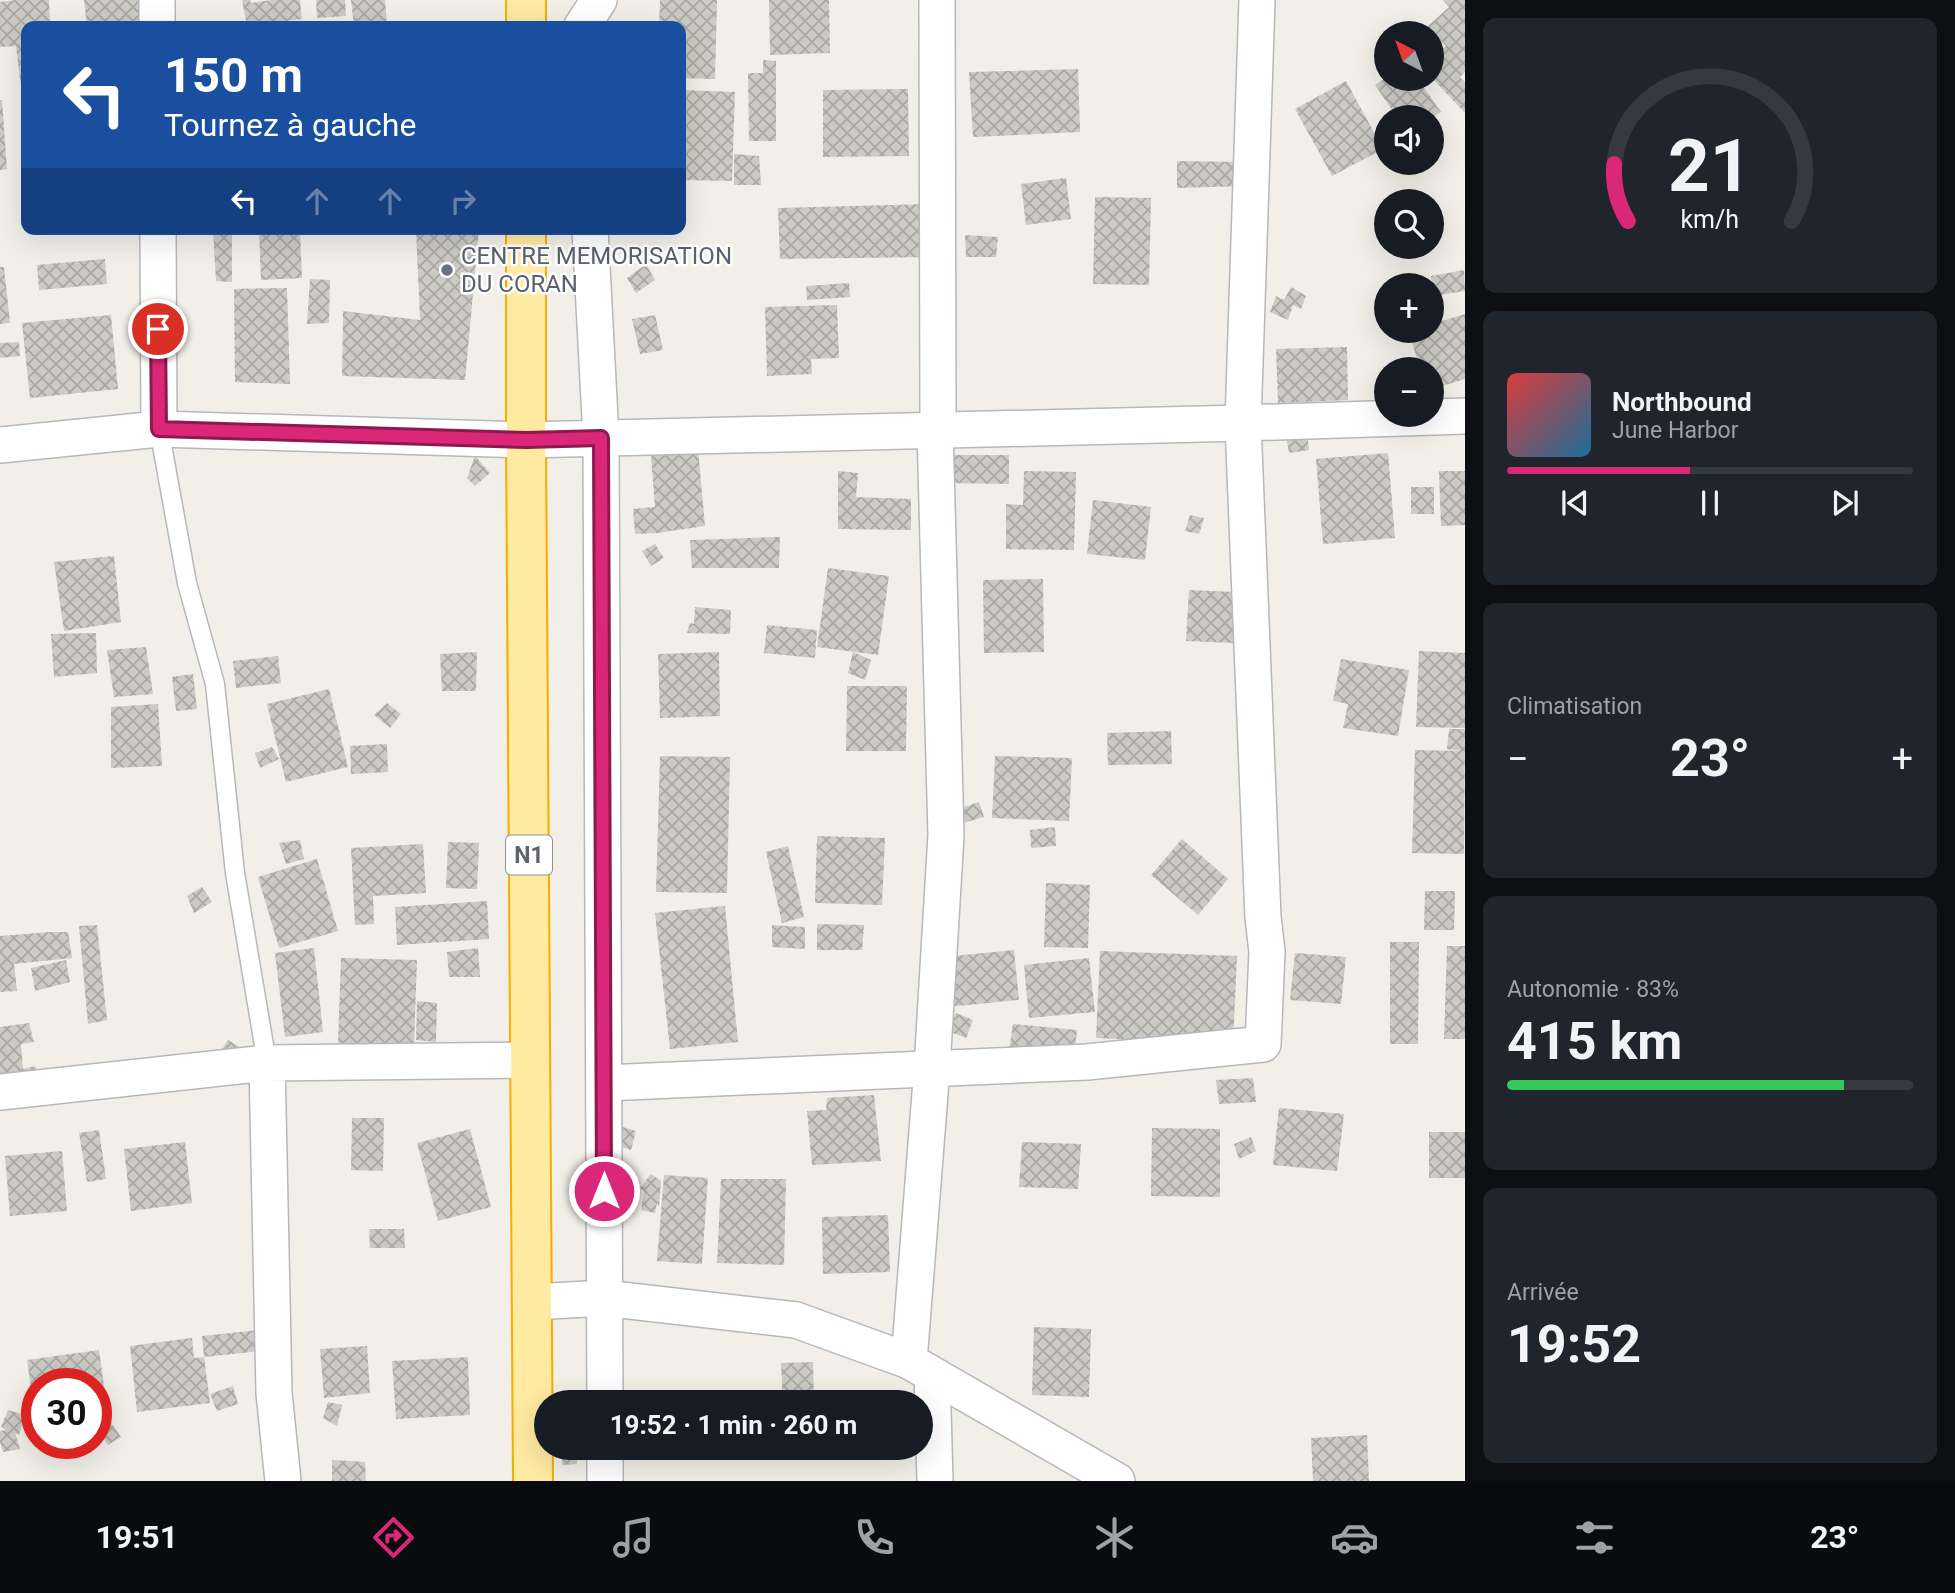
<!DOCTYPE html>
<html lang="fr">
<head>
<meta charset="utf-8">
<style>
  :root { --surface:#171b24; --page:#20242c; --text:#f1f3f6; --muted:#9ea1a6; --line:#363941; --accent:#db2777 }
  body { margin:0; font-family:Roboto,sans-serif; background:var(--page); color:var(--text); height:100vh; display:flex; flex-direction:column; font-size:26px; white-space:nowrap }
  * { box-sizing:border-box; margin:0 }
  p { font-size:23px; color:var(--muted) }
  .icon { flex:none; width:38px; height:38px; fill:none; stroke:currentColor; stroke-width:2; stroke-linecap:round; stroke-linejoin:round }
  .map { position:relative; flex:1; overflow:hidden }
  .side { display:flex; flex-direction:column; gap:18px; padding:18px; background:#0d0f14; width:490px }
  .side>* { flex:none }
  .top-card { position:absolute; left:21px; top:21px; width:665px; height:214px; border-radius:14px; box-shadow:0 7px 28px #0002; background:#1a4fa0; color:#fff; overflow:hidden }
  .needle { width:46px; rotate:319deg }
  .tools { position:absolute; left:1374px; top:21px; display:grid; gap:14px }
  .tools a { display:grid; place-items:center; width:70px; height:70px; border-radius:50%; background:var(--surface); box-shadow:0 7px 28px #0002; font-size:35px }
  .speed { position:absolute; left:21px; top:1368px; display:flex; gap:14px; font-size:35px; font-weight:700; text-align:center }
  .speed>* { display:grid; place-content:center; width:91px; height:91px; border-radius:50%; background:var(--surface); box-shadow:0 7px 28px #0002; line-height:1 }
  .speed .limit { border:10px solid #d22; background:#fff; color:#111 }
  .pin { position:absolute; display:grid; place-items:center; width:60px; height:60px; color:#fff; margin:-30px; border:4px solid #fff; border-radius:50%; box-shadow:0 2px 7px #0007 }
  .me { position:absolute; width:77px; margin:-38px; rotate:0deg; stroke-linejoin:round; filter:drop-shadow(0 0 5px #0008) }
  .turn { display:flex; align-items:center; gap:24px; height:147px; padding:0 28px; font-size:32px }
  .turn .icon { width:91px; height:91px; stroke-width:2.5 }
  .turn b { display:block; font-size:49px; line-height:60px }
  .lanes { display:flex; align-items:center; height:66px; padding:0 28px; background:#0003; justify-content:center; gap:35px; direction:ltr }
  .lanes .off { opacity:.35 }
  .big { font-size:52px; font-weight:700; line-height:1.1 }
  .side .card { flex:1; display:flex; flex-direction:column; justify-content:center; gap:10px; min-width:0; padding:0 24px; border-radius:14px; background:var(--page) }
  .side .dial { align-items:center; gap:0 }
  .dial svg { height:182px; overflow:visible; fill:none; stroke:var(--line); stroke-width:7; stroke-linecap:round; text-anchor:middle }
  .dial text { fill:var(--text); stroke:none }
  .song { display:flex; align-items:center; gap:21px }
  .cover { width:84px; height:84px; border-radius:10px; background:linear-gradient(135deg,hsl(0 70% 55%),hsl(200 70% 35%)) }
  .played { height:7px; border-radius:4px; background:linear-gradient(90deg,var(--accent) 45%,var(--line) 45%) }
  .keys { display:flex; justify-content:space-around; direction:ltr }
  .heat { display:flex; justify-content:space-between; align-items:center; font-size:38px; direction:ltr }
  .charge { height:10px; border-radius:5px; background:linear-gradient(90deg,#34c759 83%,var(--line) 0) }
  .trip { position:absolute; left:534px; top:1390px; width:399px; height:70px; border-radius:35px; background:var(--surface); box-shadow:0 7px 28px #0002; font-weight:700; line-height:70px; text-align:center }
  .dock { display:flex; height:112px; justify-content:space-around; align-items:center; background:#090b0e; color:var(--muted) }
  .dock .icon { width:49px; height:49px }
  .dock .on { color:var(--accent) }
  .dock b { font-size:32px; color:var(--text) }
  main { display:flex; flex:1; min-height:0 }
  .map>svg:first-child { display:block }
  .building { fill:url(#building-cross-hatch) }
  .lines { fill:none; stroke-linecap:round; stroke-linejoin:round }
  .service-casing { stroke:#b5b8bc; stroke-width:21 }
  .minor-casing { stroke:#b5b8bc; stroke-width:38 }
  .trunk-casing { stroke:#f9ab00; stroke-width:42 }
  .service { stroke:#fff; stroke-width:18 }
  .minor { stroke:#fff; stroke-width:35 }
  .trunk { stroke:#feeaa1; stroke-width:38 }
  .route-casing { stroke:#8e194d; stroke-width:18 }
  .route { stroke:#db2777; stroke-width:12 }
  .worship-dot { fill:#6b7280; stroke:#fff; stroke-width:2.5 }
  .labels { text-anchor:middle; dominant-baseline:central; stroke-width:5; stroke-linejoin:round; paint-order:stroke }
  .shield { fill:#fff; stroke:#8f9295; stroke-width:2 }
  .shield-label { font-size:23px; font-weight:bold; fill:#5f6368 }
  .worship-label { font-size:24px; fill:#5b616d; stroke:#fff; text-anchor:start }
</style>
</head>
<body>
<main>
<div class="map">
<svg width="1465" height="1481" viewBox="0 0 1465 1481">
  <defs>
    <pattern id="building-cross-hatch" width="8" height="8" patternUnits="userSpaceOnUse" patternTransform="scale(1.75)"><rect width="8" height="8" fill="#cccac5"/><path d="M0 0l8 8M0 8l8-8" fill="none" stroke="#a9a8a4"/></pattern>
  </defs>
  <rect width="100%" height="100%" fill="#f1efe8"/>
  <!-- building -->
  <path class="building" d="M15 0H49L50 26H26V113H24L16 46 0 47V2Z
    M84 0H140L143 26H87Z
    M242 0H250L251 3 272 0H300L302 19 247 26Z
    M316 0H345L346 16 317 18Z
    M351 0H385L387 26H354Z
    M660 0H717L715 79 681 78V26H659Z
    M769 0H829L830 53 770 55Z
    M1443 0H1465V72L1460 77 1465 82V113L1432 78V59L1446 46 1427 27 1449 7Z
    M763 60 776 61V141H749L748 73H763Z
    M1078 69 1080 132 973 137 969 72Z
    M1384 79H1418L1441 112 1433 117H1397L1375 85Z
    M1346 81 1383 149 1332 176 1295 109Z
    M908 89 909 156 823 157V90Z
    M681 90 735 92 732 181 681 180Z
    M0 100H2L7 169 0 170Z
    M734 154 759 156 761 185H734Z
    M1177 161 1247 162 1245 186 1177 188Z
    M1066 178 1071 219 1026 225 1021 184Z
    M1095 197 1151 198 1149 285 1093 284Z
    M927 204 931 257 780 259 778 208Z
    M232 229V282L216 281 213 230Z
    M259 229H300L302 278 261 280Z
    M416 229H479L465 380 342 376 343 311 420 320Z
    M965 235 998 237 996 257H966Z
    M105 259 107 284 39 290 37 265Z
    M646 264 655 280 636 293 627 278Z
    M0 267H4L10 323 0 324Z
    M1464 270 1465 291 1433 296 1431 276Z
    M310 279 330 280 329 323 307 324Z
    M849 283 850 297 807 300 806 286Z
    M1291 287 1306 296 1301 309 1293 305 1288 320 1270 312 1276 296 1284 300Z
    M287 288 290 384 235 382 234 289Z
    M837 305 839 358 811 359 812 374 767 376 765 307Z
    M1465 314V379L1432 389V369H1420L1409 331H1432V324Z
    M111 315 118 389 30 398 22 323Z
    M655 315 663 350 640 354 632 319Z
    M19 342 20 356 0 358V343Z
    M1347 347 1348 400 1278 403 1276 349Z
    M1307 434 1309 450 1289 453 1286 436Z
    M697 438 705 526 657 533 635 534 633 509 655 507 650 445Z
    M1388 453 1395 538 1323 544 1316 459Z
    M942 455H1009V484L942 483Z
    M475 456 490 473 475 486 467 478Z
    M838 471 858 473 856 497 911 499V530L838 529Z
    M1024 471 1076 472 1074 550 1006 549V504L1023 505Z
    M1439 471H1465V525L1441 526Z
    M1411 487H1434V514H1411Z
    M1093 500 1151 507 1145 560 1087 554Z
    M1190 515 1204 518 1199 534 1185 531Z
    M780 537 779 568H692L690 540Z
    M655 544 664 558 651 566 642 551Z
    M114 556 121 622 64 631 54 562Z
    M828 568 889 576 878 655 817 647Z
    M1043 579 1044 652 984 653 983 580Z
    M1189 590 1235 592 1233 643 1186 641Z
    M695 607 731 610 730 634 687 633 690 623 694 624Z
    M767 625 817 630 815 658 764 653Z
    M96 633 97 673 54 677 51 634Z
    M146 647 153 694 114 697 107 650Z
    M1419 651 1465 653V728L1416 727Z
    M477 652 476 691H442L440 654Z
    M719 652 720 716 660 718 658 654Z
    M853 652 871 660 865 680 848 673Z
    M278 656 281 683 236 688 233 661Z
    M1341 659 1409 670 1398 736 1343 728 1348 704 1333 701Z
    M193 674 197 709 176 711 172 677Z
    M847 686H907L906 751H846Z
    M329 689 348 767 286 782 267 704Z
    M387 703 401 714 390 728 374 715Z
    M158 704 162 766 111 768V707Z
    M1449 729H1465L1464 854 1412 853 1415 750 1462 751 1447 749Z
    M1171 731 1172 764 1108 765 1107 733Z
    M387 744 388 772 351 774 350 746Z
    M272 747 279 759 260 768 255 753Z
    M660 756 730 757 727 893 656 892Z
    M995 756 1072 758 1069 821 992 818Z
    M979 802 984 817 963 823 958 809Z
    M1055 827 1056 846 1031 848 1030 830Z
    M817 836 885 838 882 905 815 903Z
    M1182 839 1228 879 1198 915 1151 875Z
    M300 840 304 859 286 864 279 843Z
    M448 842 479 843 477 889 446 888Z
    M423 844 426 893 373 896 374 924 355 925 351 848Z
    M788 846 804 917 782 923 766 852Z
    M317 859 338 931 279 948 258 877Z
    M1046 883 1090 885 1088 948 1044 947Z
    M202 887 212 902 194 913 187 896Z
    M1425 891H1455L1454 930H1424Z
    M487 901 489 939 397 945 395 907Z
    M725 906 738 1042 670 1049 655 913Z
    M817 924 864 925 862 950H817Z
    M97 925 107 1020 88 1024 79 926Z
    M772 925 805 927V949L772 947Z
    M50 932H68L72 958 14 964 17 991 0 992V936Z
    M1390 942H1419L1418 1044H1390Z
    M1447 946H1465V1039H1444Z
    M314 948 323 1032 285 1037 275 953Z
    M478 948 480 977H449L447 952Z
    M1014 950 1019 1000 948 1007 943 957Z
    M1100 951 1237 956 1233 1044 1096 1038Z
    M1295 953 1346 957 1341 1004 1290 1000Z
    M341 958 417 960 414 1045 338 1043Z
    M1089 958 1095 1012 1029 1018 1024 965Z
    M66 960 70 982 35 991 31 968Z
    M417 1001 437 1003 436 1042 416 1040Z
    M956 1013 973 1020 966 1038 948 1031Z
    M29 1023 34 1042 21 1044 23 1069 35 1066 39 1074 0 1081V1027Z
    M1013 1024 1077 1030 1074 1057 1009 1051Z
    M228 1040 243 1049 218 1056Z
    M1253 1078 1256 1102 1219 1104 1216 1080Z
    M874 1095 881 1161 812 1165 807 1111 826 1110 827 1098Z
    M1279 1108 1344 1114 1337 1171 1273 1165Z
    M352 1118H384L383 1171 351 1170Z
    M620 1126 636 1131 631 1150 615 1145Z
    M1152 1128 1220 1129V1197L1151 1196Z
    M470 1129 491 1207 438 1221 417 1143Z
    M99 1130 106 1179 87 1182 79 1133Z
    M1429 1132H1465V1178H1429Z
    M1251 1137 1256 1151 1239 1159 1234 1144Z
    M185 1142 192 1203 131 1211 124 1149Z
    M1022 1142 1081 1144 1078 1189 1019 1187Z
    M62 1151 67 1211 10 1216 5 1156Z
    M651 1174 661 1181 659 1206 657 1203 655 1213 641 1210 644 1191 640 1188Z
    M664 1175 708 1178 702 1264 657 1261Z
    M721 1179H786L784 1265 717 1263Z
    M888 1215 890 1272 823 1274 822 1217Z
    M369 1229H404L405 1248H370Z
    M1034 1327 1091 1329 1089 1397 1032 1395Z
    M258 1330 260 1351 204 1357 202 1336Z
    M192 1338 194 1358 204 1357 210 1403 137 1412 130 1346Z
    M367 1346 370 1393 324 1398 320 1349Z
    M99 1350 108 1414 96 1416V1384H37V1417H35L27 1360Z
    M468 1357 470 1415 396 1419 392 1361Z
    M813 1362 814 1402H783L781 1363Z
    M233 1386 238 1404 217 1411 210 1394Z
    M328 1402 342 1405 337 1426 323 1418Z
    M8 1410 25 1415 19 1435 15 1433 20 1449 3 1452 0 1442V1431L6 1430 1 1427Z
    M110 1421 121 1437 108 1445 97 1428Z
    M1367 1435 1369 1481H1313L1311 1438Z
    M562 1447H578L577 1464 562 1465Z
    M785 1447H849V1456L785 1459Z
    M332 1460 365 1462 366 1481H332Z"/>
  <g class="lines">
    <!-- service casing -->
    <g class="service-casing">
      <path id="service" d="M159 429 187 583 215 684 235 873 267 1063"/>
    </g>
    <!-- minor casing -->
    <g class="minor-casing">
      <path id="minor" d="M157 0V26
        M582 26 599 0
        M158 229 159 429
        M590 229 601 438 605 1402
        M0 445 159 429 526 440 1243 423 1465 416
        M267 1063 274 1393 283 1481
        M604 1083 1087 1062 1263 1044 1267 952 1263 917 1243 423 1257 0
        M0 1092 267 1063 531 1060
        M533 1302 604 1298 796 1320 909 1361 1117 1481
        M909 1361 932 1068 946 835 935 430 938 419 937 0
        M932 1374 935 1481
        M605 1447V1481"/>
    </g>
    <!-- trunk casing -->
    <g class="trunk-casing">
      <path id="trunk" d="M526 0V26
        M526 229V440L533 1481"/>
    </g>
    <!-- service -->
    <use href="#service" class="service"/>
    <!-- minor -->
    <use href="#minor" class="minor"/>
    <!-- trunk -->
    <use href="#trunk" class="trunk"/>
  </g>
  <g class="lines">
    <!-- route casing -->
    <g class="route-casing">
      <path id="route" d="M158 329 159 429 526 440 601 438 604 1191"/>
    </g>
    <!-- route -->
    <use href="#route" class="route"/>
  </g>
  <!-- markers -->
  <circle class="worship-dot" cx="447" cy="270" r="7"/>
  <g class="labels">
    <!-- shield labels -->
    <rect class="shield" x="506" y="835.5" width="46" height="39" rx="5"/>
    <g class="shield-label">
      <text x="529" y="855">N1</text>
    </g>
    <!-- worship labels -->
    <g class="worship-label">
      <text x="461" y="256">CENTRE MEMORISATION<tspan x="461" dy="28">DU CORAN</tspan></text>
    </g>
  </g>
</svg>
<div class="tools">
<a><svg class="needle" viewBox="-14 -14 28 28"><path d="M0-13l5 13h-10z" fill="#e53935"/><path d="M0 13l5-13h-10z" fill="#9ea1a6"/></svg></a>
<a><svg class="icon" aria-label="sound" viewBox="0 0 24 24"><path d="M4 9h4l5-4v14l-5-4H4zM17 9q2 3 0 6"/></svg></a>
<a><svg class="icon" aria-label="search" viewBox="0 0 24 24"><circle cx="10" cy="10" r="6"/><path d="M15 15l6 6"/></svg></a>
<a>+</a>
<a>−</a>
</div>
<div class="speed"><div class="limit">30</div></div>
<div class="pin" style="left:158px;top:329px;background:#d93025"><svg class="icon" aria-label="arrive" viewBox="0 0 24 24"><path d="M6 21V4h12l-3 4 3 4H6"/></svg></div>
<svg class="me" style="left:604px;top:1191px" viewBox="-20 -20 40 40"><circle r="17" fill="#db2777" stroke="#fff" stroke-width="3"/><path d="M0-11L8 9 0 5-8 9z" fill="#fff"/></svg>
<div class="trip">19:52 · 1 min · 260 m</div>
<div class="top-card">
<div class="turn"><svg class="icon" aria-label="left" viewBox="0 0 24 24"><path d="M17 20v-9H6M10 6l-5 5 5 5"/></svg><div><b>150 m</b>Tournez à gauche</div></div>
<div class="lanes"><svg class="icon" aria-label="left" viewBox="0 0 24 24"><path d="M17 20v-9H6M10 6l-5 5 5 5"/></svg><svg class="icon off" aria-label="ahead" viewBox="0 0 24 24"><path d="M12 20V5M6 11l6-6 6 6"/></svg><svg class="icon off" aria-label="ahead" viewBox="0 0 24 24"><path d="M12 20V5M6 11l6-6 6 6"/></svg><svg class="icon off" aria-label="right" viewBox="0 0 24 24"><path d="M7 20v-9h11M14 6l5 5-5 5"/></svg></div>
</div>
</div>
<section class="side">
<div class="card dial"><svg viewBox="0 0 100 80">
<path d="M14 69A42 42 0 1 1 86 69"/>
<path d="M14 69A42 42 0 0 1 8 44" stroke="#db2777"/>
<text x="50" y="56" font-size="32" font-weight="700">21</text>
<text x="50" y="72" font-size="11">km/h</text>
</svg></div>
<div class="card">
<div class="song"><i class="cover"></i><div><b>Northbound</b><p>June Harbor</p></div></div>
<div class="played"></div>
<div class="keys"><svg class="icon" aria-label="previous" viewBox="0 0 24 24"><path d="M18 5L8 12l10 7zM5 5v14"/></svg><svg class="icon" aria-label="pause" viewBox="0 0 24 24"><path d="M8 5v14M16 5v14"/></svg><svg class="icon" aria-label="next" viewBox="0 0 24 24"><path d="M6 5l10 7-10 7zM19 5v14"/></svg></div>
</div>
<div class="card"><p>Climatisation</p>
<div class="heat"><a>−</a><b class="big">23°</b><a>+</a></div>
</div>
<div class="card"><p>Autonomie · 83%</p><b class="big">415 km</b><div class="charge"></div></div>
<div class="card"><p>Arrivée</p><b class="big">19:52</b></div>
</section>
</main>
<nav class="dock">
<b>19:51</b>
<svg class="icon on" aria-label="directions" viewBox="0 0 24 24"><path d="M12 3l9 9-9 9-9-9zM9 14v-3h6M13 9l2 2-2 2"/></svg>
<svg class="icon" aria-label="music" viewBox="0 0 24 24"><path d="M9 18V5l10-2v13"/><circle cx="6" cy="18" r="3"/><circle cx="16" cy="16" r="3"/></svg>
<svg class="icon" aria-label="phone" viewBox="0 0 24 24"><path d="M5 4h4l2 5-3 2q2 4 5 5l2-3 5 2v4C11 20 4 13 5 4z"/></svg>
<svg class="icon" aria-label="climate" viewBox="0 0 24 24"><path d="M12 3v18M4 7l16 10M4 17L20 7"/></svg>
<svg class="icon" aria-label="car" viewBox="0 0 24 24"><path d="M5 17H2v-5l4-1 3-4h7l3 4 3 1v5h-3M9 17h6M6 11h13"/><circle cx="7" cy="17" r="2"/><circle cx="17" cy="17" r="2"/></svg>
<svg class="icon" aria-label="filters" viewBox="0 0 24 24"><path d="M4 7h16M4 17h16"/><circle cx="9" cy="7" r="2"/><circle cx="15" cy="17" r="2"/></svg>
<b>23°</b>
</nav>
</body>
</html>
